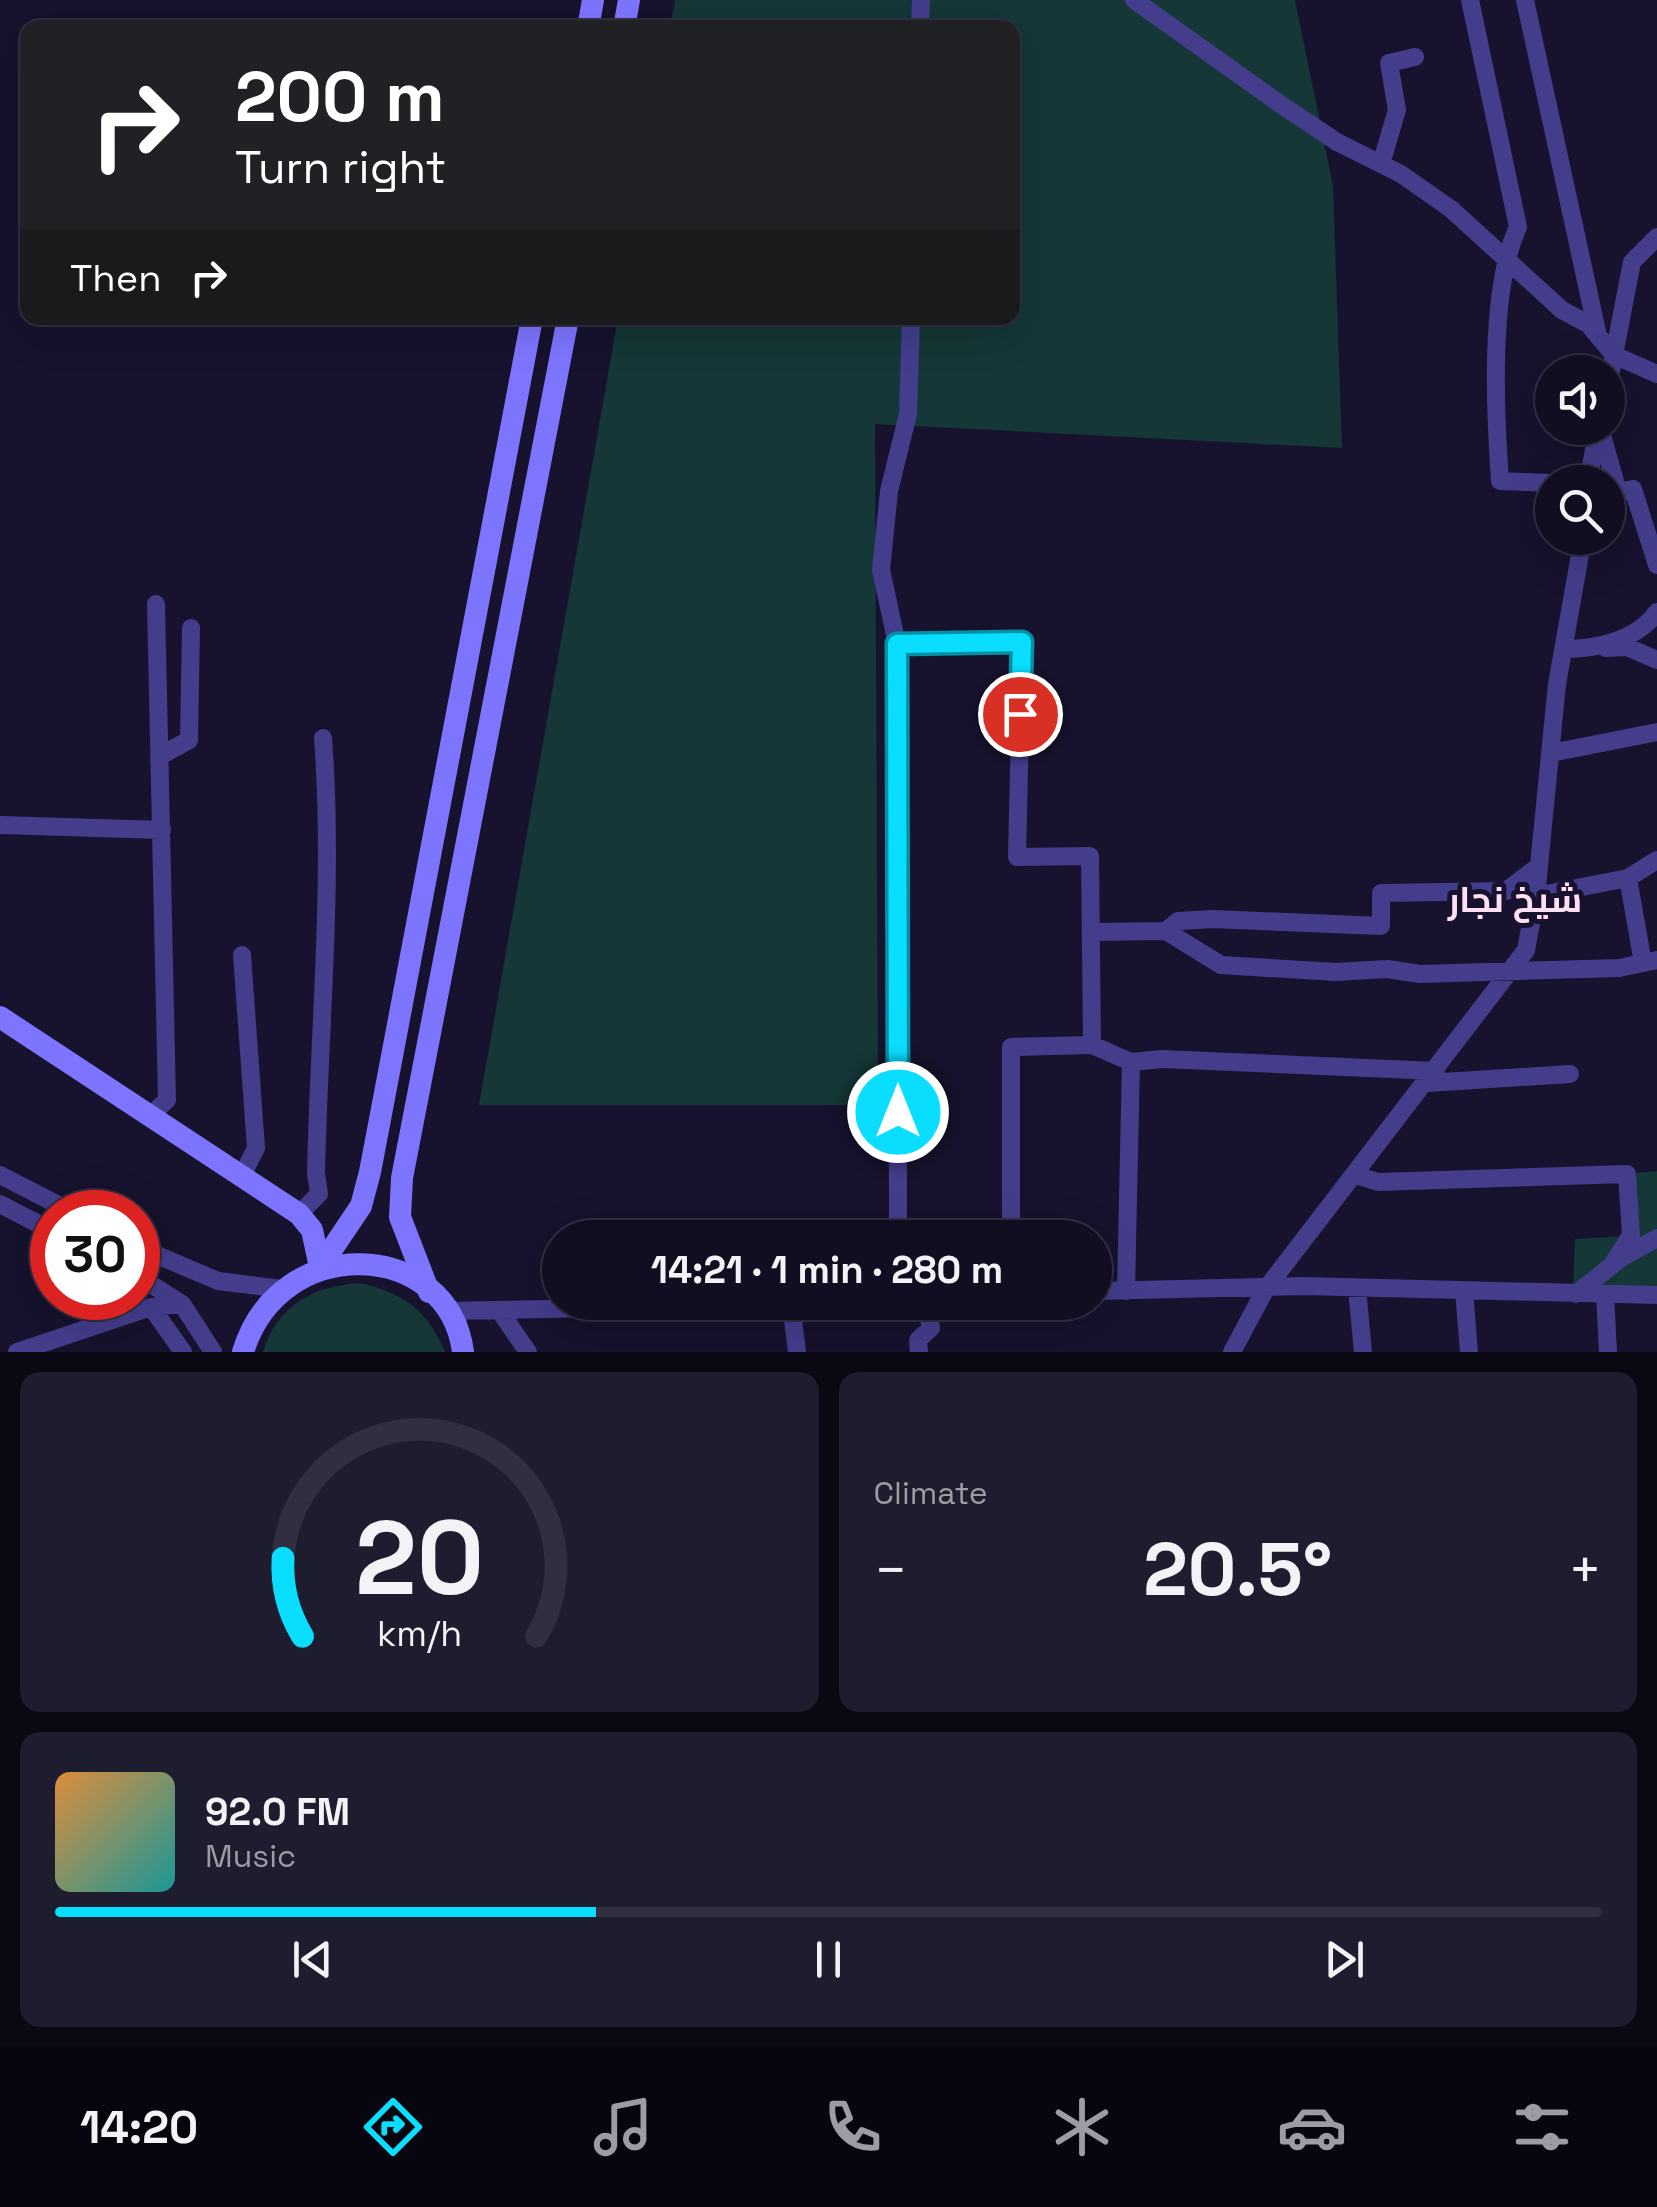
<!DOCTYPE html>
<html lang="en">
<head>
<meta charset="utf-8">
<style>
  :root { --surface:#110e22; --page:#1e1c2f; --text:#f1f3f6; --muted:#9c9ca5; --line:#302e40; --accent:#0adeff }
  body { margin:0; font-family:"Space Grotesk",Cairo,sans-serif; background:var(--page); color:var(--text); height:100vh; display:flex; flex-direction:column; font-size:38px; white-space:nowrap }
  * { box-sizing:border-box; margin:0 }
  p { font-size:32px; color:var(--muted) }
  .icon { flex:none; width:55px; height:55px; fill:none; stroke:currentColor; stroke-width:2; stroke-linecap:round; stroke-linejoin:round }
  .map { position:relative; height:1352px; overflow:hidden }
  .drawer { display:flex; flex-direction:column; gap:20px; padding:20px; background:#090813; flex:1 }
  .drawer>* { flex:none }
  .top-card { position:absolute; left:20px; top:20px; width:1000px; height:305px; border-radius:20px; box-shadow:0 10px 40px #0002,0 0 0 2px var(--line); background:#202124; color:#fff; overflow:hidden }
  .tools { position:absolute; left:1535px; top:355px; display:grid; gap:20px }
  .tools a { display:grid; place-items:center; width:90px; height:90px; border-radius:50%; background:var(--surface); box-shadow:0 10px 40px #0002,0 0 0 2px var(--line); font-size:50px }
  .speed { position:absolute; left:30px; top:1190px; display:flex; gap:20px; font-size:50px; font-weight:700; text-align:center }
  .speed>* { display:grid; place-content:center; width:130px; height:130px; border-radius:50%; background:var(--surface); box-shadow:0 10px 40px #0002,0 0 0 2px var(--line); line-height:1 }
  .speed .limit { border:15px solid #d22; background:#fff; color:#111 }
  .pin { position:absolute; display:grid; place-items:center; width:85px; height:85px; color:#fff; margin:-42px; border:5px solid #fff; border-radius:50%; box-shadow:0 2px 10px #0007 }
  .me { position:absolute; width:110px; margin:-55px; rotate:0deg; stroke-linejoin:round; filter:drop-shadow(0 0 8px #0008) }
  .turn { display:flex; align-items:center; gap:35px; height:210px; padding:0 50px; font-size:45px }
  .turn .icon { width:130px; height:130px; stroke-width:2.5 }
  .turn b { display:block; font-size:70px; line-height:85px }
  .then { display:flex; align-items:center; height:95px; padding:0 50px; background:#0003; gap:20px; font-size:38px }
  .big { font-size:75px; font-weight:700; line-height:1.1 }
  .drawer .widget { flex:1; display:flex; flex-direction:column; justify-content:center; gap:15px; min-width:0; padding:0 35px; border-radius:20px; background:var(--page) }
  .drawer .dial { align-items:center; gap:0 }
  .dial svg { height:260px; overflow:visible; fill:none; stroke:var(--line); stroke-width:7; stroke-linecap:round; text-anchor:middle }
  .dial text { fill:var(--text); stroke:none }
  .song { display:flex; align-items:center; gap:30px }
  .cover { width:120px; height:120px; border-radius:15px; background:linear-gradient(135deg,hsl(30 70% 55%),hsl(180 70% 35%)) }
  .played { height:10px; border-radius:5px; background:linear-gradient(90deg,var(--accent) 35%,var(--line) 35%) }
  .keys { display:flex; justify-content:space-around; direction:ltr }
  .heat { display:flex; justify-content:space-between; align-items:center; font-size:55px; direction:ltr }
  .drawer .tiles { flex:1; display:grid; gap:20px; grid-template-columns:1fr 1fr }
  .widget:last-child { grid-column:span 2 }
  .trip { position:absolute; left:542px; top:1220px; width:570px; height:100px; border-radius:50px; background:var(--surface); box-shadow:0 10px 40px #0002,0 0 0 2px var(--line); font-weight:700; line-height:100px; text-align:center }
  .tabs { display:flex; height:160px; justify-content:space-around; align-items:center; background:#07060e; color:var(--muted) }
  .tabs .icon { width:70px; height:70px }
  .tabs .selected { color:var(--accent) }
  .tabs b { font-size:45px; color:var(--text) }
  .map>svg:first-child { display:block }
  .green { fill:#153737 }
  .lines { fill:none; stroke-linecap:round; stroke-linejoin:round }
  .street { stroke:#433d8c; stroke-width:18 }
  .secondary { stroke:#7d75ff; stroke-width:22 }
  .route-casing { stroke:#0690a6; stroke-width:25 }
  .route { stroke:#0adeff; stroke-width:18 }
  .labels { text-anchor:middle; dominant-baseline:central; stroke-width:10; stroke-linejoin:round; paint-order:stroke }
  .quarter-label { font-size:35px; font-weight:bold; fill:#ffe0f3; stroke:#17122d }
</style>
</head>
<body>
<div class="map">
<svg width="1657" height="1352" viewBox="0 0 1657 1352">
  <rect width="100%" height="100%" fill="#17122d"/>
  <!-- green -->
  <path class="green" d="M675 0H1295L1333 186 1342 448 875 424 878 1105H479L618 318H1012V28L670 27Z
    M1657 1171V1288H1573L1575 1239 1625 1236 1623 1174Z
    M360 1283C402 1292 429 1311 445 1352H263C277 1305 314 1286 360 1283Z"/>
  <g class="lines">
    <!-- street -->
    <path class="street" d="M1134 0 1283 106 1337 142 1401 174 1451 209 1562 310 1588 324 1614 355 1657 374
      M1470 0 1518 227C1489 290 1495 411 1500 481L1552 483
      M1525 0 1598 336
      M920 28 921 0
      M1381 164 1397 110 1389 63 1415 57
      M1608 386 1632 262 1657 237
      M1600 428 1618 492 1633 489 1657 565
      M1588 482 1598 429
      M897 644 1022 642 1017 857 1090 856 1092 1045 1011 1047V1238
      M1606 648 1627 647 1657 660
      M1564 649C1598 649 1637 640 1657 612
      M1551 753 1657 732
      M160 756 189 740 191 628
      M0 825 162 830
      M1628 878 1643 963
      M1536 896 1628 878 1657 860
      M1166 931 1178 921 1213 919 1381 926V893L1506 891 1539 866
      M1091 932 1166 931 1221 965 1335 972 1387 969 1420 974 1619 968 1657 960
      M242 955 256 1148 242 1176
      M1092 1045 1131 1062
      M1427 1083 1570 1074
      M150 1116 167 1100 156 604
      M0 1175 72 1212
      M1355 1175 1378 1182 1627 1174 1631 1235 1612 1265
      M0 1204 52 1231
      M299 1214 319 1194 316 1173C319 1029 334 882 323 738
      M898 1238 897 644 881 570 889 491 908 414 911 318
      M138 1247 218 1281 282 1289
      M138 1276 182 1304 213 1352
      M1357 1288 1363 1352
      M1095 1291 1305 1286 1657 1295
      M1126 1291 1131 1062 1162 1059 1436 1071
      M1464 1291 1469 1352
      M1576 1294 1621 1258 1657 1238
      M1605 1294 1608 1352
      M791 1304 797 1352
      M151 1307 183 1352
      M499 1310 528 1352
      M447 1311 903 1302
      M17 1352 151 1307 182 1304
      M919 1352 918 1340 931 1328 925 1302
      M1232 1352 1265 1290 1526 950 1536 896 1557 684 1583 538"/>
    <!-- secondary -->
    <path class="secondary" d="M588 28 593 0
      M624 28 629 0
      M0 1017 299 1214 312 1230 320 1267
      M320 1267 361 1206 370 1172 532 318
      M429 1292 400 1217 402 1178 568 318
      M243 1352C280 1230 449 1240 463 1352"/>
  </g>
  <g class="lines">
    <!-- route casing -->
    <g class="route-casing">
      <path id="route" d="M898 1112 897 644 1022 642 1020 714"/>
    </g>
    <!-- route -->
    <use href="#route" class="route"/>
  </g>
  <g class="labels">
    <!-- quarter labels -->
    <g class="quarter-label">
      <text x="1515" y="900">شيخ نجار</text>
    </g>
  </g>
</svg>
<div class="tools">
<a><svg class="icon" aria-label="sound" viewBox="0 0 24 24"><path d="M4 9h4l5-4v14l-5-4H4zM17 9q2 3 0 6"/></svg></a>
<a><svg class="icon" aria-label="search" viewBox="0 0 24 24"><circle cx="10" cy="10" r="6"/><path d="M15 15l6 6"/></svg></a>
</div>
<div class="speed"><div class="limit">30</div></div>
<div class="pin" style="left:1020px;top:714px;background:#d93025"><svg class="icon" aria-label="arrive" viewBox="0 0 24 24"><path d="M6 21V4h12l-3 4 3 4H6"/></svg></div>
<svg class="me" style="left:898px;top:1112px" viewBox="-20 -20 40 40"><circle r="17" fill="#0adeff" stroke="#fff" stroke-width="3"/><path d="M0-11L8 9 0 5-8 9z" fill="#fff"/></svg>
<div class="trip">14:21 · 1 min · 280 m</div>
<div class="top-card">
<div class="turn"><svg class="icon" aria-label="right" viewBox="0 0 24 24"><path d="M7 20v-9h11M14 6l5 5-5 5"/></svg><div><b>200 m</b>Turn right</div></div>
<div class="then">Then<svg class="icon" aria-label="right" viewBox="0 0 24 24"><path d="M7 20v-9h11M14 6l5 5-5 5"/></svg></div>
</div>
</div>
<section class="drawer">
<div class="tiles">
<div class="widget dial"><svg viewBox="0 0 100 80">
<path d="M14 69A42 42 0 1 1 86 69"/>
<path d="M14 69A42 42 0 0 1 8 45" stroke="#0adeff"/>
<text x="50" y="56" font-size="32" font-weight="700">20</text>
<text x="50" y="72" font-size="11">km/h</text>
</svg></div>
<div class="widget"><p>Climate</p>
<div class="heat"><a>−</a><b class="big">20.5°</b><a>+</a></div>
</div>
<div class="widget">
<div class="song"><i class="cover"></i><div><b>92.0 FM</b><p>Music</p></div></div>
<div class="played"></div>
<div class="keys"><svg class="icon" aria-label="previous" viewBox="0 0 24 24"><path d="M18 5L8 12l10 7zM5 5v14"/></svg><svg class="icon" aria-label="pause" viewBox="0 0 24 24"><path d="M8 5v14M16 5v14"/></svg><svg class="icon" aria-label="next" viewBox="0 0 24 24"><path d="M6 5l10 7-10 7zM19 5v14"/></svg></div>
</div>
</div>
</section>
<nav class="tabs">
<b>14:20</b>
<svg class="icon selected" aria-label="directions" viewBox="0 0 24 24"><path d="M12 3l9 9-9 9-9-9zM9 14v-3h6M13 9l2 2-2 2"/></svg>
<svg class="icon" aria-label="music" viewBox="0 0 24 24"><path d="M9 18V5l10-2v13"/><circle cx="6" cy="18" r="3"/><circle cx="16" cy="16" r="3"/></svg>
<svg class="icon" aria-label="phone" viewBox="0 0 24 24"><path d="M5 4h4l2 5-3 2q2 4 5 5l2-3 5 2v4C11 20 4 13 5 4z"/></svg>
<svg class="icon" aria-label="climate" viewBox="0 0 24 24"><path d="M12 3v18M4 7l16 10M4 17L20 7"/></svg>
<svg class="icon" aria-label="car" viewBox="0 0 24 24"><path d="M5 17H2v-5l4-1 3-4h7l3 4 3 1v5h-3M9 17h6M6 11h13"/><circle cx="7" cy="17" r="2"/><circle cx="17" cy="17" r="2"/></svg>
<svg class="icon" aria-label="filters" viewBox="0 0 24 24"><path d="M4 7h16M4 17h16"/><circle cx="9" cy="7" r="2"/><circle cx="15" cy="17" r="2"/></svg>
</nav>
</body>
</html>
